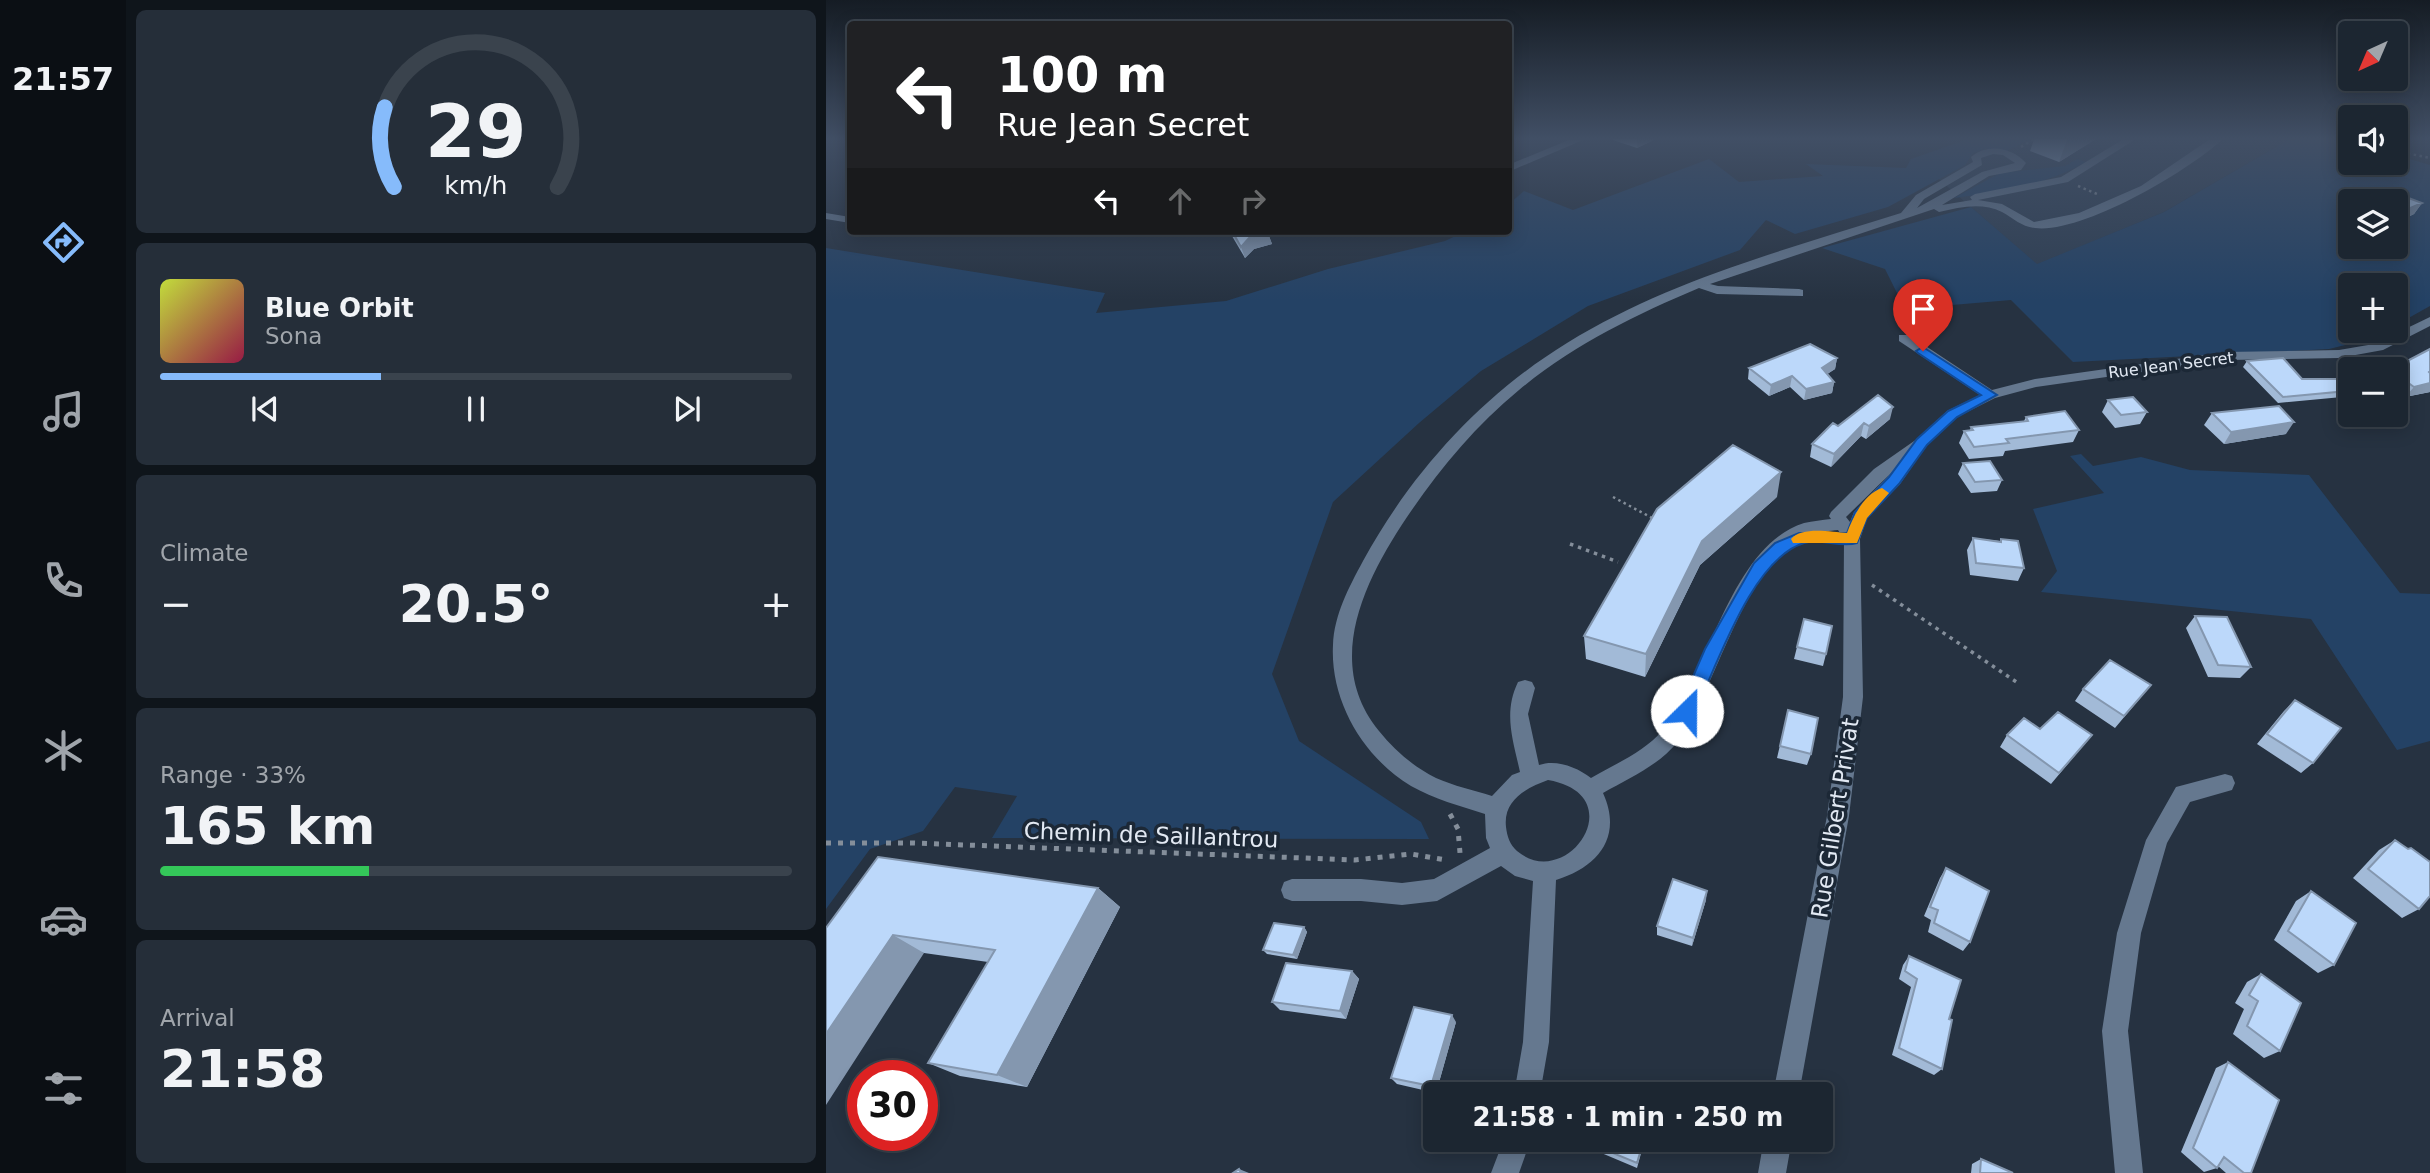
<!DOCTYPE html>
<html lang="en">
<head>
<meta charset="utf-8">
<style>
  :root { --surface:#1c2631; --page:#252e39; --text:#f1f3f6; --muted:#a0a5ab; --line:#3a434d; --accent:#86bbfb }
  body { margin:0; font-family:"DejaVu Sans",sans-serif; background:var(--page); color:var(--text); height:100vh; display:flex; flex-direction:column; font-size:26px; white-space:nowrap }
  * { box-sizing:border-box; margin:0 }
  p { font-size:23px; color:var(--muted) }
  .icon { flex:none; width:38px; height:38px; fill:none; stroke:currentColor; stroke-width:2; stroke-linecap:round; stroke-linejoin:round }
  .map { position:relative; flex:1; overflow:hidden }
  .sheet { display:flex; flex-direction:column; gap:10px; padding:10px; background:#0f151b; width:700px }
  .sheet>* { flex:none }
  .banner { position:absolute; left:21px; top:21px; width:665px; height:214px; border-radius:7px; box-shadow:0 4px 18px #0003,0 0 0 2px var(--line); background:#202124; color:#fff; overflow:hidden }
  .needle { width:46px; rotate:224deg }
  .tools { position:absolute; left:1512px; top:21px; display:grid; gap:14px }
  .tools a { display:grid; place-items:center; width:70px; height:70px; border-radius:7px; background:var(--surface); box-shadow:0 4px 18px #0003,0 0 0 2px var(--line); font-size:35px }
  .speed { position:absolute; left:21px; top:1060px; display:flex; gap:14px; font-size:35px; font-weight:700; text-align:center }
  .speed>* { display:grid; place-content:center; width:91px; height:91px; border-radius:50%; background:var(--surface); box-shadow:0 4px 18px #0003,0 0 0 2px var(--line); line-height:1 }
  .speed .limit { border:10px solid #d22; background:#fff; color:#111 }
  .pin { position:absolute; display:grid; place-items:center; width:60px; height:60px; color:#fff; margin:-72px -30px; border-radius:50% 50% 50% 0; rotate:-45deg; box-shadow:0 0 7px #0007 }
  .pin .icon { rotate:45deg }
  .me { position:absolute; width:77px; margin:-38px; rotate:23deg; stroke-linejoin:round; filter:drop-shadow(0 0 5px #0008) }
  .turn { display:flex; align-items:center; gap:24px; height:147px; padding:0 35px; font-size:32px }
  .turn .icon { width:91px; height:91px; stroke-width:2.5 }
  .turn b { display:block; font-size:49px; line-height:60px }
  .lanes { display:flex; align-items:center; height:66px; padding:0 35px; background:#0003; justify-content:center; gap:35px; direction:ltr }
  .lanes .off { opacity:.35 }
  .big { font-size:52px; font-weight:800; line-height:1.1 }
  .sheet .tile { flex:1; display:flex; flex-direction:column; justify-content:center; gap:10px; min-width:0; padding:0 24px; border-radius:10px; background:var(--page) }
  .sheet .dial { align-items:center; gap:0 }
  .dial svg { height:182px; overflow:visible; fill:none; stroke:var(--line); stroke-width:7; stroke-linecap:round; text-anchor:middle }
  .dial text { fill:var(--text); stroke:none }
  .song { display:flex; align-items:center; gap:21px }
  .cover { width:84px; height:84px; border-radius:10px; background:linear-gradient(135deg,hsl(70 70% 55%),hsl(340 70% 35%)) }
  .played { height:7px; border-radius:4px; background:linear-gradient(90deg,var(--accent) 35%,var(--line) 35%) }
  .keys { display:flex; justify-content:space-around; direction:ltr }
  .heat { display:flex; justify-content:space-between; align-items:center; font-size:38px; direction:ltr }
  .charge { height:10px; border-radius:5px; background:linear-gradient(90deg,#34c759 33%,var(--line) 0) }
  .trip { position:absolute; left:597px; top:1082px; width:410px; height:70px; border-radius:7px; background:var(--surface); box-shadow:0 4px 18px #0003,0 0 0 2px var(--line); font-weight:800; line-height:70px; text-align:center }
  main { display:flex; flex:1; min-height:0 }
  .tabs { display:flex; flex-direction:column; width:126px; justify-content:space-around; align-items:center; background:#0b0f14; color:var(--muted) }
  .tabs .icon { width:49px; height:49px }
  .tabs .on { color:var(--accent) }
  .tabs b { font-size:32px; color:var(--text) }
  .map>svg:first-child { display:block }
  .built { fill:#2e3e52 }
  .green { fill:#244265; fill-rule:evenodd }
  .lines { fill:none; stroke-linecap:round; stroke-linejoin:round }
  .path-far2 { stroke:#848e9a; stroke-width:2.5; stroke-dasharray:2.5 3.5; stroke-linecap:butt }
  .path-far1 { stroke:#848e9a; stroke-width:3.5; stroke-dasharray:3.5 5; stroke-linecap:butt }
  .path { stroke:#848e9a; stroke-width:5; stroke-dasharray:5 7; stroke-linecap:butt }
  .minor { fill:#65788f; fill-rule:evenodd }
  .wall { fill:#a2bad7 }
  .shaded-wall { fill:#8497af }
  .building { fill:#bcd8fa; stroke:#8497af; stroke-width:2 }
  .route { fill:#1a73e8; stroke:#114b97; stroke-width:2 }
  .slow { fill:#f59e0b }
  .labels { text-anchor:middle; dominant-baseline:central; stroke-width:7; stroke-linejoin:round; paint-order:stroke }
  .far-street-label { font-size:16px; fill:#e2e9f3; stroke:#1c2836 }
  .near-street-label { font-size:23px; fill:#e2e9f3; stroke:#1c2836 }
</style>
</head>
<body>
<main>
<nav class="tabs">
<b>21:57</b>
<svg class="icon on" aria-label="directions" viewBox="0 0 24 24"><path d="M12 3l9 9-9 9-9-9zM9 14v-3h6M13 9l2 2-2 2"/></svg>
<svg class="icon" aria-label="music" viewBox="0 0 24 24"><path d="M9 18V5l10-2v13"/><circle cx="6" cy="18" r="3"/><circle cx="16" cy="16" r="3"/></svg>
<svg class="icon" aria-label="phone" viewBox="0 0 24 24"><path d="M5 4h4l2 5-3 2q2 4 5 5l2-3 5 2v4C11 20 4 13 5 4z"/></svg>
<svg class="icon" aria-label="climate" viewBox="0 0 24 24"><path d="M12 3v18M4 7l16 10M4 17L20 7"/></svg>
<svg class="icon" aria-label="car" viewBox="0 0 24 24"><path d="M5 17H2v-5l4-1 3-4h7l3 4 3 1v5h-3M9 17h6M6 11h13"/><circle cx="7" cy="17" r="2"/><circle cx="17" cy="17" r="2"/></svg>
<svg class="icon" aria-label="filters" viewBox="0 0 24 24"><path d="M4 7h16M4 17h16"/><circle cx="9" cy="7" r="2"/><circle cx="15" cy="17" r="2"/></svg>
</nav>
<section class="sheet">
<div class="tile dial"><svg viewBox="0 0 100 80">
<path d="M14 69A42 42 0 1 1 86 69"/>
<path d="M14 69A42 42 0 0 1 10 34" stroke="#86bbfb"/>
<text x="50" y="56" font-size="32" font-weight="700">29</text>
<text x="50" y="72" font-size="11">km/h</text>
</svg></div>
<div class="tile">
<div class="song"><i class="cover"></i><div><b>Blue Orbit</b><p>Sona</p></div></div>
<div class="played"></div>
<div class="keys"><svg class="icon" aria-label="previous" viewBox="0 0 24 24"><path d="M18 5L8 12l10 7zM5 5v14"/></svg><svg class="icon" aria-label="pause" viewBox="0 0 24 24"><path d="M8 5v14M16 5v14"/></svg><svg class="icon" aria-label="next" viewBox="0 0 24 24"><path d="M6 5l10 7-10 7zM19 5v14"/></svg></div>
</div>
<div class="tile"><p>Climate</p>
<div class="heat"><a>−</a><b class="big">20.5°</b><a>+</a></div>
</div>
<div class="tile"><p>Range · 33%</p><b class="big">165 km</b><div class="charge"></div></div>
<div class="tile"><p>Arrival</p><b class="big">21:58</b></div>
</section>
<div class="map">
<svg width="1604" height="1173" viewBox="0 0 1604 1173">
  <rect width="100%" height="100%" fill="#263241"/>
  <!-- built -->
  <path class="built" d="M1148 137H1467L1338 212 1211 265 1106 173Z"/>
  <!-- green -->
  <path class="green" d="M1148 137H1207L1181 151 1160 149 1147 153 1139 165 1062 207 969 234 940 220 914 250 762 306 655 371 593 423 507 502 446 674 473 741 595 822 603 839 166 838 191 796 129 787 97 831 44 849 0 909V248L279 293 270 313 400 301 502 269 619 241 640 231H682L683 204 698 191 747 210 883 159 913 182 997 176 980 164 1080 168 1085 159Z
    M1467 137H1510L1524 142V163H1570V155L1604 165V306L1570 325V285H1524V331H1560L1548 338 1503 349 1247 362 1185 300 1079 309 1059 269 996 248 1145 207 1211 264 1338 212ZM1524 201H1570V247H1524Z
    M1251 159 1260 162C1216 186 1178 192 1128 198L1174 173 1239 166Z
    M1255 454 1267 466 1315 457 1364 470 1483 475 1574 593 1604 594V741L1571 750 1485 619 1215 592 1231 571 1207 509 1278 493 1244 456Z"/>
  <g class="lines">
    <!-- path-far2 -->
    <path class="path-far2" d="M1522 137 1524 139
      M1195 147 1211 137
      M1570 151 1604 158
      M1252 186 1271 194
      M787 497 828 519"/>
    <!-- path-far1 -->
    <path class="path-far1" d="M744 544 792 562
      M1046 585 1192 683"/>
    <!-- path -->
    <path class="path" d="M624 814 632 829 634 853
      M0 843H88L529 860 585 854 620 860"/>
    <!-- minor -->
    <path class="minor" d="M750 137H764L682 172V165Z
      M1301 137H1313L1242 182 1152 200 1176 204 1208 222 1253 213 1315 186 1387 137H1399C1365 170 1256 234 1209 228 1196 227 1187 218 1176 212 1156 202 1134 207 1113 212L1108 209 884 284 892 286 973 289 977 290V296L891 294 873 288C809 315 747 345 693 390 649 426 613 470 581 517 539 580 497 662 553 731 569 751 588 767 610 778 628 786 647 790 666 796L686 775 694 772C687 740 677 713 692 682L699 680 706 682 709 688 702 714 713 765C730 759 751 767 765 778 789 764 818 752 836 731 883 675 903 547 978 523 987 521 996 520 1005 519L1003 516 1005 512 1048 469 1091 439 1121 411 1154 395 1073 341V335H1083L1166 390 1209 379 1400 352 1513 350 1548 344 1604 317V326L1557 350 1513 358 1400 360 1210 387 1169 398 1131 417 1101 445 1074 484 1041 518 1034 539 1037 697 1023 816 973 1094H947L1001 816 1017 697 1018 539 1012 530C1004 531 993 531 985 534 919 556 892 687 852 741 834 765 803 778 777 793 797 837 772 867 730 880L723 1042 714 1094H688L697 1042 707 881 689 876 675 866 611 901 576 905 535 901H466L458 898 455 890 458 882 466 879H535L576 883 608 879 664 848 660 838 659 814C634 806 608 799 585 786 537 757 504 701 507 645 508 615 523 587 537 561 585 473 656 395 741 343 843 280 962 249 1075 213L1090 195 1147 162 1145 157C1161 143 1186 147 1200 163L1195 170 1163 176 1116 205 1146 200 1144 197 1149 194 1235 177ZM1167 154 1177 155 1189 163 1156 172 1091 208 1098 199 1156 165 1155 158ZM1067 471 1028 512 1024 522 1020 517ZM722 780C808 795 741 893 691 851 684 845 681 836 680 827 677 800 700 788 722 780Z
      M0 213 24 217V223L0 219Z
      M1399 774 1406 776 1409 783 1406 790 1364 802 1341 843 1315 933 1302 1031 1317 1173H1289L1276 1031 1291 933 1320 840 1350 787Z
      M678 1139H705L693 1173H665Z
      M938 1139H966L960 1173H932Z"/>
  </g>
  <!-- wall -->
  <path class="wall" d="M787 137H834L811 148 787 140Z
    M1209 137H1273L1233 162 1204 151Z
    M1556 188 1596 203 1588 214 1570 223V201H1532L1535 197Z
    M403 231H441L446 244 428 249 419 258Z
    M1604 349V392L1579 397 1570 391V369Z
    M1011 358 1009 369 1001 374 1008 382 1006 393 978 400 964 387 943 396 922 379 923 368Z
    M1421 361 1476 379 1521 391 1516 397 1452 403 1417 367Z
    M1282 400 1321 412 1314 424 1289 428 1276 412Z
    M1386 413 1460 434 1398 444 1378 425Z
    M1200 417 1253 430 1247 442 1179 451 1177 456 1143 459 1133 443 1138 431 1144 430 1145 427 1198 421Z
    M1064 419 1040 439 1035 436 1005 467 984 457 986 444 1012 426Z
    M1137 463 1176 480 1171 491 1145 493 1132 474Z
    M951 497 874 565 819 677 760 659 758 636Z
    M1147 538 1174 541 1175 539 1198 568 1192 581 1144 575 1141 550Z
    M1369 616 1425 667 1414 678 1382 677 1360 628Z
    M978 619 1000 654 997 666 968 659Z
    M1257 689 1315 697 1289 728 1249 701Z
    M1469 700 1487 763 1475 773 1431 744 1458 711Z
    M962 710 985 754 981 765 951 758Z
    M1214 729 1266 735 1225 784 1174 747 1181 735Z
    M1569 840 1593 909 1576 918 1527 878 1553 850Z
    M1120 868 1144 942 1137 951 1102 932 1105 920 1098 916 1114 878Z
    M272 888 294 907 201 1087 134 1076 102 1063 162 962 98 953 0 928Z
    M1485 891 1508 965 1492 973 1448 940 1470 901Z
    M880 900 866 946 831 935V926Z
    M478 927 481 932 471 959 441 954 437 950Z
    M1083 956 1123 1019 1116 1069 1108 1075 1066 1055 1085 987 1073 979 1077 965Z
    M526 971 533 979 520 1019 454 1010 446 1002Z
    M1435 974 1454 1051 1438 1058 1407 1034 1418 1009 1409 1003 1421 982Z
    M630 1022 610 1093 571 1084 565 1078Z
    M1402 1062 1425 1173H1400L1392 1166 1391 1168 1378 1172 1355 1152 1390 1068Z
    M819 1139 811 1168 773 1152 772 1147Z
    M1155 1159 1187 1173H1145L1146 1164Z"/>
  <!-- shaded-wall -->
  <path class="shaded-wall" d="M813 137H834L811 148V138Z
    M1242 137H1273L1233 162Z
    M1596 203 1588 214 1570 223V220L1575 212Z
    M442 233 446 244 428 249 419 258 415 247 424 237Z
    M1011 358 1009 369 994 379 996 368Z
    M966 376 964 387 943 396 945 385Z
    M1008 382 1006 393 978 400 980 389Z
    M1604 383V392L1579 397 1588 387Z
    M1067 407 1064 419 1040 439 1043 426Z
    M1468 422 1460 434 1398 444 1405 432Z
    M1038 423 1035 436 1005 467 1008 454Z
    M955 472 951 497 874 565 819 677 820 654 876 541Z
    M272 888 294 907 201 1087 171 1075Z
    M881 891 880 900 866 946 867 938Z
    M478 927 481 932 471 959 467 955Z
    M67 935 98 953 0 1105V1034Z
    M526 971 533 979 520 1019 514 1011Z
    M626 1015 630 1022 610 1093 605 1086Z
    M413 1169 423 1173H415Z"/>
  <!-- building -->
  <path class="building" d="M1556 188 1596 203 1575 212 1570 211V201H1546L1535 197Z
    M406 231H441L442 233 424 237 415 247Z
    M984 344 1011 358 996 368 1008 382 980 389 966 376 945 385 923 368Z
    M1604 349V371L1603 372 1604 373V383L1588 387 1570 374V369H1566Z
    M1457 358 1476 379H1520L1521 391 1457 397 1421 361Z
    M1052 395 1067 407 1043 426 1038 423 1008 454 986 444 1007 423 1012 426Z
    M1307 397 1321 412 1295 415 1282 400Z
    M1453 406 1468 422 1405 432 1386 413Z
    M1239 411 1253 430 1180 439 1183 443 1148 447 1138 431 1147 430 1145 427 1202 421 1200 417Z
    M907 445 955 472 876 541 820 654 758 636 831 509Z
    M1164 461 1176 480 1149 482 1137 463Z
    M1147 538 1175 542V539L1192 541 1198 568 1150 563Z
    M1369 616 1401 617 1425 667 1392 665Z
    M978 619 1006 626 1000 654 971 647Z
    M1284 660 1325 685 1298 716 1257 689Z
    M1469 700 1515 728 1487 763 1441 734Z
    M962 710 992 718 985 754 954 746Z
    M1232 712 1266 735 1233 773 1181 735 1198 718 1214 729Z
    M1569 840 1582 849 1585 848 1604 862V896L1593 909 1542 869Z
    M52 857 272 888 171 1075 102 1063 169 950 67 935 0 1034V928Z
    M1120 868 1163 891 1144 942 1108 923 1112 910 1104 907Z
    M847 879 881 891 867 938 831 926Z
    M1485 891 1530 923 1508 965 1462 931Z
    M448 923 478 927 467 955 437 950Z
    M1083 956 1135 980 1123 1019 1126 1020 1116 1069 1073 1048 1091 979 1079 971Z
    M460 963 526 971 514 1011 446 1002Z
    M1435 974 1475 1003 1454 1051 1421 1026 1432 1001 1423 995Z
    M588 1007 626 1015 605 1086 565 1078Z
    M1402 1062 1453 1100 1425 1173H1418L1398 1157 1391 1168 1367 1148Z
    M794 1082 824 1094H790Z
    M775 1139H818L811 1163 772 1147Z
    M1155 1159 1187 1173H1154Z
    M413 1169 415 1173H407Z"/>
  <!-- sky -->
  <linearGradient id="sky" x2="0" y2="1"><stop stop-color="#151c24"/><stop offset="0.46" stop-color="#414f65"/><stop offset="1" stop-color="#414f65" stop-opacity="0"/></linearGradient>
  <rect width="1604" height="301" fill="url(#sky)"/>
  <!-- route -->
  <path class="route" d="M1097 347 1171 395 1131 417 1101 445 1073 484 1041 518 1031 543C1014 548 995 538 978 543 925 559 890 669 867 716L861 718 854 716 852 711 879 649 928 563 949 543 973 533H1021L1029 512 1063 477 1091 439 1122 411 1155 395 1092 353 1090 351Z"/>
  <!-- slow -->
  <path class="slow" d="M1056 488 1063 493 1041 518 1031 543H967L965 539C976 526 1005 532 1021 533 1027 517 1038 494 1056 488Z"/>
  <g class="labels">
    <!-- far-street labels -->
    <g class="far-street-label">
      <text transform="translate(1345 365) rotate(-7)">Rue Jean Secret</text>
    </g>
    <!-- near-street labels -->
    <g class="near-street-label">
      <text transform="translate(1009 818) rotate(-81)">Rue Gilbert Privat</text>
      <text transform="translate(325 835) rotate(2)">Chemin de Saillantrou</text>
    </g>
  </g>
</svg>
<div class="tools">
<a><svg class="needle" viewBox="-14 -14 28 28"><path d="M0-13l5 13h-10z" fill="#e53935"/><path d="M0 13l5-13h-10z" fill="#a0a5ab"/></svg></a>
<a><svg class="icon" aria-label="sound" viewBox="0 0 24 24"><path d="M4 9h4l5-4v14l-5-4H4zM17 9q2 3 0 6"/></svg></a>
<a><svg class="icon" aria-label="layers" viewBox="0 0 24 24"><path d="M12 4l9 5-9 5-9-5zM3 14l9 5 9-5"/></svg></a>
<a>+</a>
<a>−</a>
</div>
<div class="speed"><div class="limit">30</div></div>
<div class="pin" style="left:1097px;top:351px;background:#d93025"><svg class="icon" aria-label="arrive" viewBox="0 0 24 24"><path d="M6 21V4h12l-3 4 3 4H6"/></svg></div>
<svg class="me" style="left:861px;top:711px" viewBox="-20 -20 40 40"><circle r="19" fill="#fff"/><path d="M0-13L10 11 0 6-10 11z" fill="#1a73e8"/></svg>
<div class="trip">21:58 · 1 min · 250 m</div>
<div class="banner">
<div class="turn"><svg class="icon" aria-label="left" viewBox="0 0 24 24"><path d="M17 20v-9H6M10 6l-5 5 5 5"/></svg><div><b>100 m</b>Rue Jean Secret</div></div>
<div class="lanes"><svg class="icon" aria-label="left" viewBox="0 0 24 24"><path d="M17 20v-9H6M10 6l-5 5 5 5"/></svg><svg class="icon off" aria-label="ahead" viewBox="0 0 24 24"><path d="M12 20V5M6 11l6-6 6 6"/></svg><svg class="icon off" aria-label="right" viewBox="0 0 24 24"><path d="M7 20v-9h11M14 6l5 5-5 5"/></svg></div>
</div>
</div>
</main>
</body>
</html>
